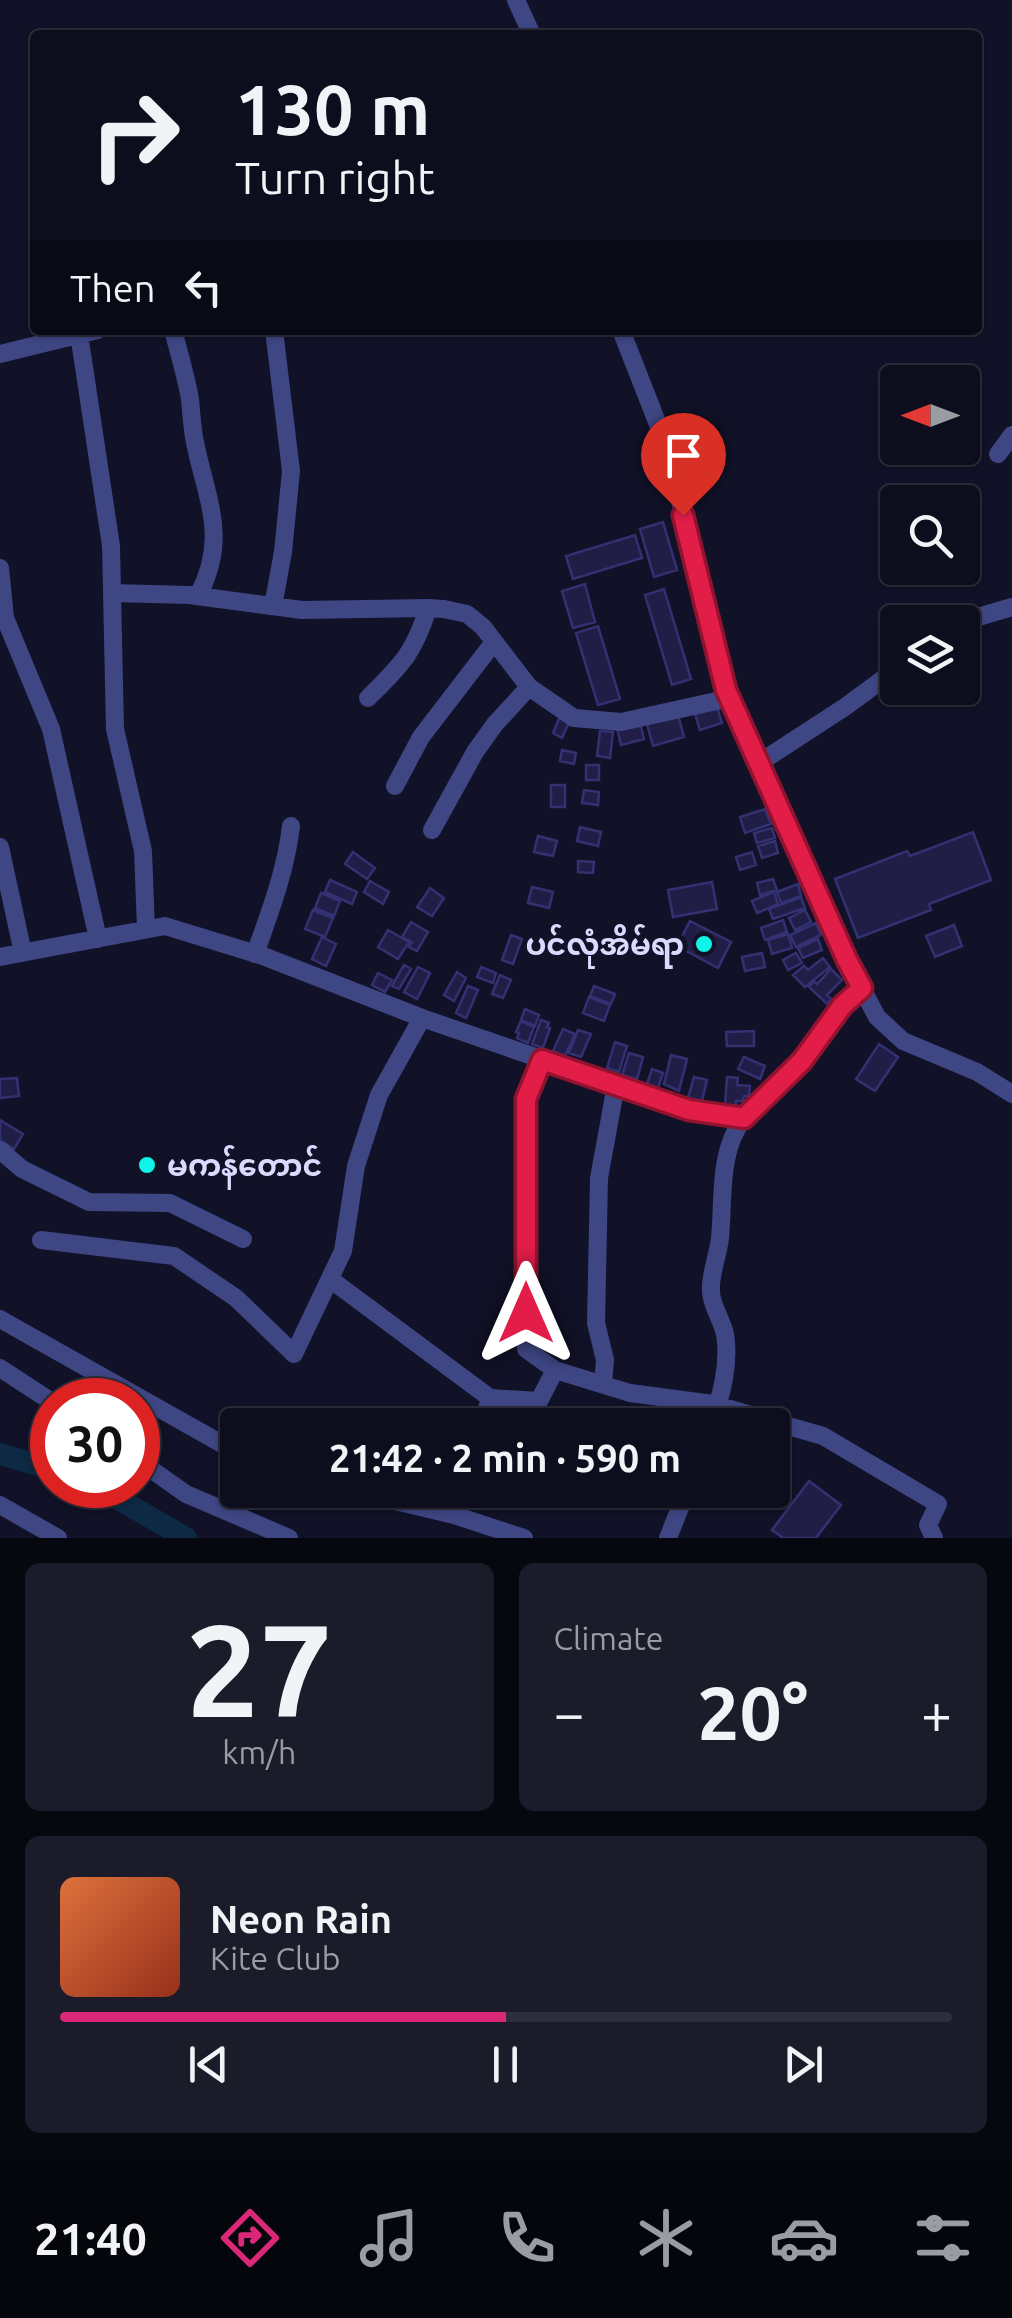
<!DOCTYPE html>
<html lang="en">
<head>
<meta charset="utf-8">
<style>
  :root { --surface:#0d0d1d; --page:#1b1b2a; --text:#f1f3f6; --muted:#9a9ca4; --line:#2d2d3b; --accent:#db2777 }
  body { margin:0; font-family:Ubuntu,"Noto Sans Myanmar",sans-serif; background:var(--page); color:var(--text); height:100vh; display:flex; flex-direction:column; font-size:38px; white-space:nowrap }
  * { box-sizing:border-box; margin:0 }
  p { font-size:32px; color:var(--muted) }
  .icon { flex:none; width:55px; height:55px; fill:none; stroke:currentColor; stroke-width:2; stroke-linecap:round; stroke-linejoin:round }
  .map { position:relative; height:1538px; overflow:hidden }
  .panel { display:flex; flex-direction:column; gap:25px; padding:25px; background:#070710; flex:1 }
  .panel>* { flex:none }
  .banner { position:absolute; left:30px; top:30px; width:952px; height:305px; border-radius:10px; box-shadow:0 2px 8px #0004,0 0 0 2px var(--line); background:#0d0d1d; color:var(--text); overflow:hidden }
  .needle { width:65px; rotate:270deg }
  .controls { position:absolute; left:880px; top:365px; display:grid; gap:20px }
  .controls a { display:grid; place-items:center; width:100px; height:100px; border-radius:10px; background:var(--surface); box-shadow:0 2px 8px #0004,0 0 0 2px var(--line); font-size:50px }
  .speed { position:absolute; left:30px; top:1378px; display:flex; gap:20px; font-size:50px; font-weight:700; text-align:center }
  .speed>* { display:grid; place-content:center; width:130px; height:130px; border-radius:50%; background:var(--surface); box-shadow:0 2px 8px #0004,0 0 0 2px var(--line); line-height:1 }
  .speed .limit { border:15px solid #d22; background:#fff; color:#111 }
  .pin { position:absolute; display:grid; place-items:center; width:85px; height:85px; color:#fff; margin:-102px -42px; border-radius:50% 50% 50% 0; rotate:-45deg; box-shadow:0 0 10px #0007 }
  .pin .icon { rotate:45deg }
  .me { position:absolute; width:110px; margin:-55px; rotate:0deg; stroke-linejoin:round; filter:drop-shadow(0 0 8px #0008) }
  .turn { display:flex; align-items:center; gap:35px; height:210px; padding:0 40px; font-size:45px }
  .turn .icon { width:130px; height:130px; stroke-width:2.5 }
  .turn b { display:block; font-size:70px; line-height:85px }
  .then { display:flex; align-items:center; height:95px; padding:0 40px; background:#0003; gap:20px; font-size:38px }
  .big { font-size:75px; font-weight:700; line-height:1.1 }
  .panel .card { flex:1; display:flex; flex-direction:column; justify-content:center; gap:15px; min-width:0; padding:0 35px; border-radius:15px; background:var(--page) }
  .panel .dial { align-items:center; gap:0 }
  .dial b { font-size:130px; line-height:1 }
  .song { display:flex; align-items:center; gap:30px }
  .cover { width:120px; height:120px; border-radius:15px; background:linear-gradient(135deg,hsl(20 70% 55%),hsl(10 70% 35%)) }
  .played { height:10px; border-radius:5px; background:linear-gradient(90deg,var(--accent) 50%,var(--line) 50%) }
  .keys { display:flex; justify-content:space-around; direction:ltr }
  .heat { display:flex; justify-content:space-between; align-items:center; font-size:55px; direction:ltr }
  .panel .tiles { flex:1; display:grid; gap:25px; grid-template-columns:1fr 1fr }
  .card:last-child { grid-column:span 2 }
  .trip { position:absolute; left:220px; top:1408px; width:570px; height:100px; border-radius:10px; background:var(--surface); box-shadow:0 2px 8px #0004,0 0 0 2px var(--line); font-weight:700; line-height:100px; text-align:center }
  .tab-bar { display:flex; height:160px; justify-content:space-around; align-items:center; background:#05050c; color:var(--muted) }
  .tab-bar .icon { width:70px; height:70px }
  .tab-bar .current { color:var(--accent) }
  .tab-bar b { font-size:45px; color:var(--text) }
  .map>svg:first-child { display:block }
  .lines { fill:none; stroke-linecap:round; stroke-linejoin:round }
  .river { stroke:#0d2944; stroke-width:22 }
  .building { fill:#201e47; stroke:#343172; stroke-width:2.5 }
  .minor { stroke:#3e4684; stroke-width:18 }
  .route-casing { stroke:#92132f; stroke-width:25 }
  .route { stroke:#e11d48; stroke-width:18 }
  .poi-dot { fill:#0ef4e9; stroke:#111127; stroke-width:4 }
  .labels { text-anchor:middle; dominant-baseline:central; stroke-width:10; stroke-linejoin:round; paint-order:stroke }
  .poi-label { font-size:30px; font-weight:bold; fill:#d9dafd; stroke:#111127; text-anchor:end }
</style>
</head>
<body>
<div class="map">
<svg width="1012" height="1538" viewBox="0 0 1012 1538">
  <rect width="100%" height="100%" fill="#111127"/>
  <g class="lines">
    <!-- river -->
    <path class="river" d="M0 1454 52 1469
      M94 1485 186 1538"/>
  </g>
  <!-- building -->
  <path class="building" d="M663 522 677 570 654 577 640 529Z
    M635 535 642 558 573 579 566 556Z
    M585 584 595 622 573 628 562 591Z
    M664 589 691 679 672 685 645 595Z
    M598 626 620 699 598 705 576 633Z
    M717 707 722 723 700 730 695 714Z
    M678 715 684 737 653 746 647 724Z
    M560 716 570 720 562 738 553 733Z
    M640 723 644 739 621 745 617 728Z
    M600 731 613 732 610 758 597 756Z
    M562 750 576 753 574 764 560 761Z
    M586 765H599V780H586Z
    M551 785H565V807H551Z
    M584 790 599 792 598 805 582 803Z
    M765 809 771 824 745 833 740 817Z
    M580 827 601 832 598 846 577 841Z
    M772 828 775 838 757 843 754 833Z
    M973 832 991 880 929 904 931 910 858 938 835 879 907 851 910 856Z
    M538 836 557 841 553 856 534 852Z
    M775 841 778 853 762 858 758 846Z
    M353 852 375 868 367 879 345 864Z
    M752 852 756 865 740 870 736 857Z
    M578 861 594 862 593 873 578 872Z
    M773 879 777 890 760 895 757 883Z
    M330 880 357 892 352 904 325 892Z
    M370 881 389 892 383 904 364 892Z
    M712 882 717 909 673 917 668 890Z
    M798 884 801 896 781 903 777 892Z
    M532 887 553 892 549 908 528 903Z
    M430 888 444 898 432 916 417 907Z
    M774 892 778 904 757 913 752 901Z
    M321 893 340 901 334 916 315 908Z
    M801 897 805 908 773 919 769 909Z
    M313 910 333 918 325 937 305 929Z
    M805 910 811 922 795 930 789 918Z
    M783 920 787 932 765 940 761 928Z
    M690 921 731 942 718 968 677 946Z
    M411 922 428 932 417 951 409 947 412 942 402 937Z
    M816 923 821 935 796 947 790 935Z
    M954 925 962 946 935 957 926 936Z
    M388 930 409 942 398 959 378 947Z
    M788 934 792 948 772 954 768 940Z
    M511 935 522 939 513 964 502 960Z
    M322 937 336 944 326 966 312 959Z
    M818 939 822 950 803 958 798 948Z
    M762 953 765 967 745 971 742 957Z
    M796 953 802 963 788 970 783 960Z
    M823 958 830 967 805 987 793 975 804 966 808 970Z
    M404 965 411 969 399 989 392 986Z
    M418 967 430 973 417 999 404 992Z
    M481 967 496 973 493 983 477 977Z
    M831 969 842 980 827 995 831 999 827 1004 809 987 814 981 817 984Z
    M457 972 466 978 454 1001 444 995Z
    M378 973 392 980 385 992 372 985Z
    M500 975 511 980 503 998 492 994Z
    M468 986 478 990 466 1018 456 1013Z
    M594 986 615 994 611 1004 590 996Z
    M589 997 610 1005 604 1021 583 1013Z
    M525 1009 539 1015 535 1026 521 1020Z
    M541 1020 549 1023 547 1027 550 1028 543 1048 532 1044Z
    M521 1021 534 1027 528 1043 517 1038 519 1033 516 1032Z
    M563 1029 575 1034 565 1056 553 1051Z
    M578 1030 591 1034 581 1057 569 1053Z
    M754 1031V1046H727L726 1032Z
    M615 1042 627 1046 619 1072 607 1068Z
    M879 1044 898 1057 875 1091 856 1079Z
    M629 1053 643 1057 637 1079 622 1075Z
    M671 1055 687 1059 679 1091 664 1084Z
    M744 1057 765 1066 760 1079 738 1069Z
    M652 1069 663 1073 658 1088 647 1084Z
    M694 1077 707 1080 702 1101 688 1098Z
    M727 1077 738 1078 737 1085 750 1086 749 1096H744L743 1101H736V1107L725 1106Z
    M17 1078 19 1096 0 1098V1079Z
    M0 1120 23 1134 14 1149 0 1140Z
    M809 1481 841 1505 816 1538H783L772 1530Z"/>
  <g class="lines">
    <!-- minor -->
    <path class="minor" d="M516 0 532 35
      M173 330C179 353 186 376 190 399 191 411 192 425 194 437 205 498 230 535 198 596
      M621 330 666 445 727 690 847 960 877 1017 903 1041 977 1072 1012 1094
      M79 334 111 546 115 729 143 851 146 929
      M0 354 98 330
      M998 454 1012 435
      M0 568 5 618 51 729 98 939
      M112 593 189 595 302 610 428 608 444 609 467 614 483 627 529 687 574 718 621 722 730 698
      M273 606 283 552 291 471 274 330
      M961 622 1012 607
      M368 698C400 666 414 654 428 608
      M759 763 845 707 898 668
      M395 786 421 737 494 642
      M432 830 475 752 495 724 529 687
      M0 847 23 953
      M255 954C270 912 286 870 291 826
      M0 957 165 926 263 956 422 1018 689 1110 744 1118
      M542 1060 526 1099V1349L555 1370
      M0 1150 22 1169 89 1202 170 1203 243 1239
      M41 1240 174 1256 236 1298 294 1354 343 1251 356 1166 379 1095 422 1018
      M330 1279 490 1398
      M0 1319 238 1453
      M0 1368 52 1402
      M603 1384 605 1360 596 1323 599 1178 616 1085
      M482 1425 490 1398 539 1401 555 1370 630 1393 713 1404 823 1436 938 1504 928 1525 934 1538
      M711 1425C721 1397 730 1365 725 1334 722 1320 711 1305 711 1291 710 1273 718 1256 720 1238 724 1198 718 1153 743 1119 760 1097 786 1081 803 1059 825 1033 835 1011 862 988
      M138 1460 186 1494 289 1538
      M349 1490 454 1515 524 1538
      M0 1505 58 1538
      M454 1515 462 1490
      M668 1538 687 1490"/>
  </g>
  <g class="lines">
    <!-- route casing -->
    <g class="route-casing">
      <path id="route" d="M526 1313V1099L542 1060 689 1110 744 1118 802 1061 842 1006 862 988 847 960 726 690 683 515"/>
    </g>
    <!-- route -->
    <use href="#route" class="route"/>
  </g>
  <!-- markers -->
  <g class="poi-dot">
    <circle cx="704" cy="944" r="10"/>
    <circle cx="147" cy="1165" r="10"/>
  </g>
  <g class="labels">
    <!-- poi labels -->
    <g class="poi-label">
      <text x="684" y="944">ပင်လုံအိမ်ရာ</text>
      <text x="167" y="1165" text-anchor="start">မကန်တောင်</text>
    </g>
  </g>
</svg>
<div class="controls">
<a><svg class="needle" viewBox="-14 -14 28 28"><path d="M0-13l5 13h-10z" fill="#e53935"/><path d="M0 13l5-13h-10z" fill="#9a9ca4"/></svg></a>
<a><svg class="icon" aria-label="search" viewBox="0 0 24 24"><circle cx="10" cy="10" r="6"/><path d="M15 15l6 6"/></svg></a>
<a><svg class="icon" aria-label="layers" viewBox="0 0 24 24"><path d="M12 4l9 5-9 5-9-5zM3 14l9 5 9-5"/></svg></a>
</div>
<div class="speed"><div class="limit">30</div></div>
<div class="pin" style="left:683px;top:515px;background:#d93025"><svg class="icon" aria-label="arrive" viewBox="0 0 24 24"><path d="M6 21V4h12l-3 4 3 4H6"/></svg></div>
<svg class="me" style="left:526px;top:1313px" viewBox="-20 -20 40 40"><path d="M0-17L14 15 0 8-14 15z" fill="#e11d48" stroke="#fff" stroke-width="4"/></svg>
<div class="trip">21:42 · 2 min · 590 m</div>
<div class="banner">
<div class="turn"><svg class="icon" aria-label="right" viewBox="0 0 24 24"><path d="M7 20v-9h11M14 6l5 5-5 5"/></svg><div><b>130 m</b>Turn right</div></div>
<div class="then">Then<svg class="icon" aria-label="left" viewBox="0 0 24 24"><path d="M17 20v-9H6M10 6l-5 5 5 5"/></svg></div>
</div>
</div>
<section class="panel">
<div class="tiles">
<div class="card dial"><b>27</b><p>km/h</p></div>
<div class="card"><p>Climate</p>
<div class="heat"><a>−</a><b class="big">20°</b><a>+</a></div>
</div>
<div class="card">
<div class="song"><i class="cover"></i><div><b>Neon Rain</b><p>Kite Club</p></div></div>
<div class="played"></div>
<div class="keys"><svg class="icon" aria-label="previous" viewBox="0 0 24 24"><path d="M18 5L8 12l10 7zM5 5v14"/></svg><svg class="icon" aria-label="pause" viewBox="0 0 24 24"><path d="M8 5v14M16 5v14"/></svg><svg class="icon" aria-label="next" viewBox="0 0 24 24"><path d="M6 5l10 7-10 7zM19 5v14"/></svg></div>
</div>
</div>
</section>
<nav class="tab-bar">
<b>21:40</b>
<svg class="icon current" aria-label="directions" viewBox="0 0 24 24"><path d="M12 3l9 9-9 9-9-9zM9 14v-3h6M13 9l2 2-2 2"/></svg>
<svg class="icon" aria-label="music" viewBox="0 0 24 24"><path d="M9 18V5l10-2v13"/><circle cx="6" cy="18" r="3"/><circle cx="16" cy="16" r="3"/></svg>
<svg class="icon" aria-label="phone" viewBox="0 0 24 24"><path d="M5 4h4l2 5-3 2q2 4 5 5l2-3 5 2v4C11 20 4 13 5 4z"/></svg>
<svg class="icon" aria-label="climate" viewBox="0 0 24 24"><path d="M12 3v18M4 7l16 10M4 17L20 7"/></svg>
<svg class="icon" aria-label="car" viewBox="0 0 24 24"><path d="M5 17H2v-5l4-1 3-4h7l3 4 3 1v5h-3M9 17h6M6 11h13"/><circle cx="7" cy="17" r="2"/><circle cx="17" cy="17" r="2"/></svg>
<svg class="icon" aria-label="filters" viewBox="0 0 24 24"><path d="M4 7h16M4 17h16"/><circle cx="9" cy="7" r="2"/><circle cx="15" cy="17" r="2"/></svg>
</nav>
</body>
</html>
